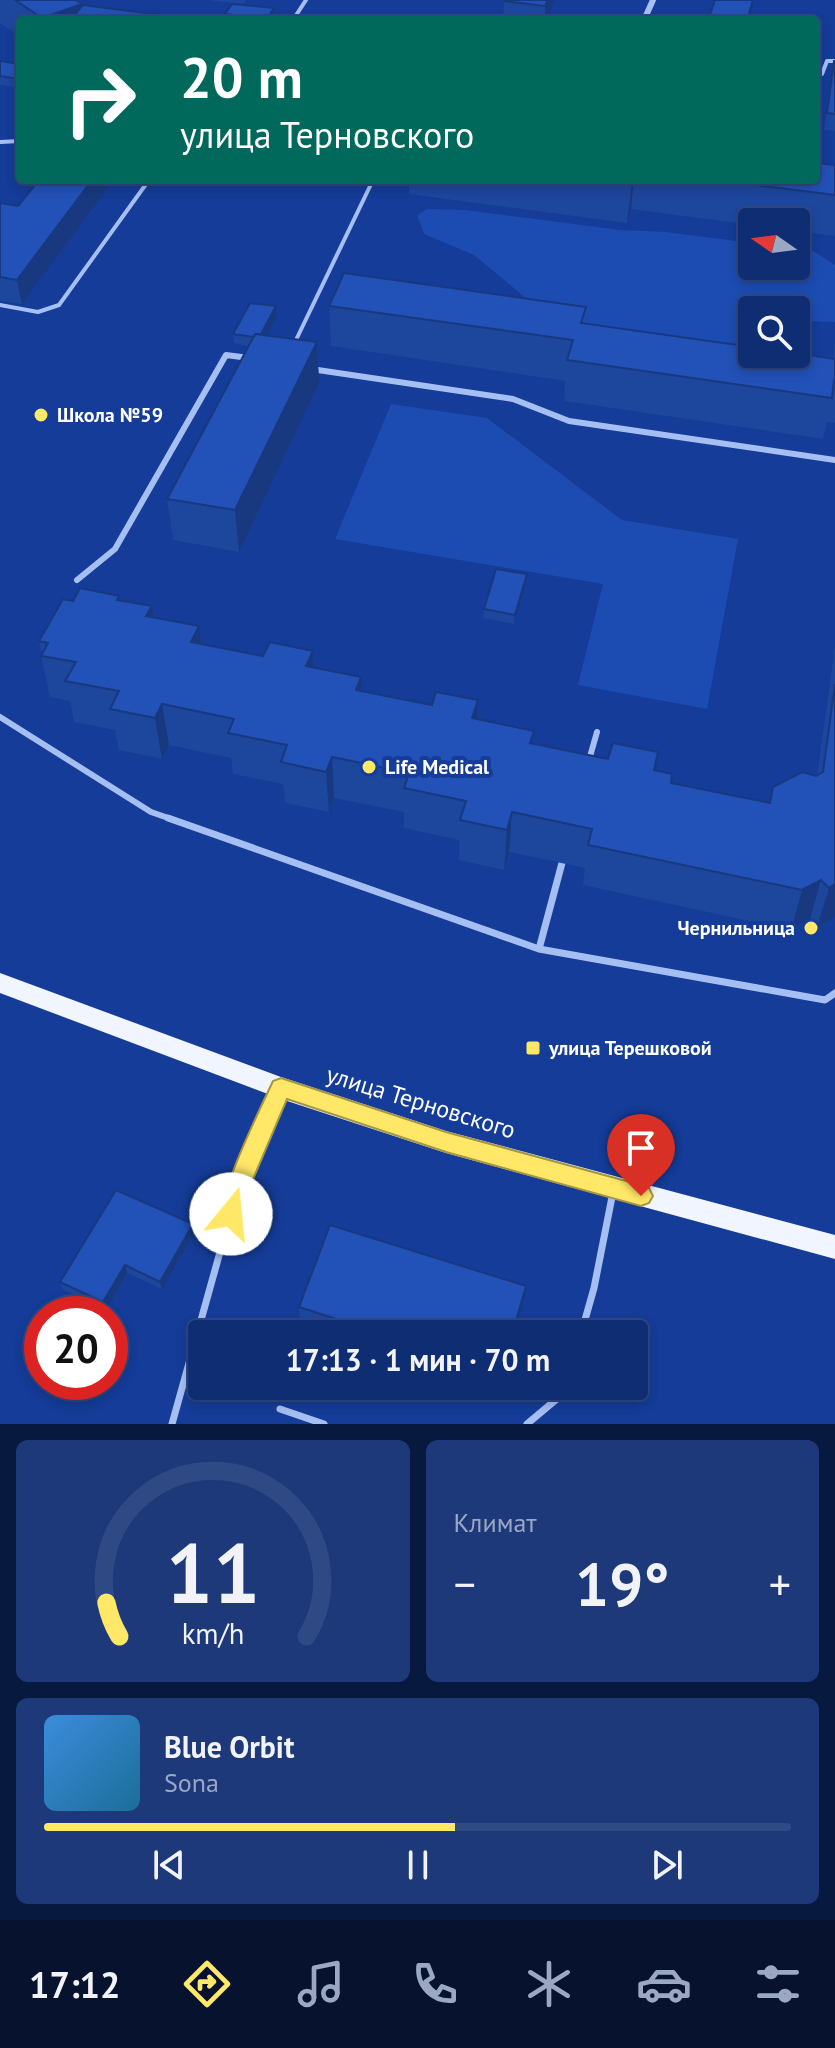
<!DOCTYPE html>
<html lang="ru">
<head>
<meta charset="utf-8">
<style>
  :root { --surface:#0f2d72; --page:#1d397a; --text:#f1f3f6; --muted:#9ba8c4; --line:#2f4984; --accent:#ffe767 }
  body { margin:0; font-family:"PT Sans",sans-serif; background:var(--page); color:var(--text); height:100vh; display:flex; flex-direction:column; font-size:30px; white-space:nowrap }
  * { box-sizing:border-box; margin:0 }
  p { font-size:26px; color:var(--muted) }
  .icon { flex:none; width:44px; height:44px; fill:none; stroke:currentColor; stroke-width:2; stroke-linecap:round; stroke-linejoin:round }
  .map { position:relative; height:1424px; overflow:hidden }
  .details { display:flex; flex-direction:column; gap:16px; padding:16px; background:#08193f; flex:1 }
  .details>* { flex:none }
  .banner { position:absolute; left:16px; top:16px; width:804px; height:168px; border-radius:8px; box-shadow:0 4px 12px #0003,0 0 0 2px var(--line); background:#00695c; color:#fff; overflow:hidden }
  .needle { width:52px; rotate:284deg }
  .controls { position:absolute; left:738px; top:208px; display:grid; gap:16px }
  .controls a { display:grid; place-items:center; width:72px; height:72px; border-radius:8px; background:var(--surface); box-shadow:0 4px 12px #0003,0 0 0 2px var(--line); font-size:40px }
  .speed { position:absolute; left:24px; top:1296px; display:flex; gap:16px; font-size:40px; font-weight:700; text-align:center }
  .speed>* { display:grid; place-content:center; width:104px; height:104px; border-radius:50%; background:var(--surface); box-shadow:0 4px 12px #0003,0 0 0 2px var(--line); line-height:1 }
  .speed .limit { border:12px solid #d22; background:#fff; color:#111 }
  .pin { position:absolute; display:grid; place-items:center; width:68px; height:68px; color:#fff; margin:-82px -34px; border-radius:50% 50% 50% 0; rotate:-45deg; box-shadow:0 0 8px #0007 }
  .pin .icon { rotate:45deg }
  .me { position:absolute; width:88px; margin:-44px; rotate:17deg; stroke-linejoin:round; filter:drop-shadow(0 0 6px #0008) }
  .turn { display:flex; align-items:center; gap:28px; height:168px; padding:0 32px; font-size:36px }
  .turn .icon { width:104px; height:104px; stroke-width:2.5 }
  .turn b { display:block; font-size:56px; line-height:68px }
  .big { font-size:60px; font-weight:700; line-height:1.1 }
  .details .card { flex:1; display:flex; flex-direction:column; justify-content:center; gap:12px; min-width:0; padding:0 28px; border-radius:12px; background:var(--page) }
  .details .dial { align-items:center; gap:0 }
  .dial svg { height:208px; overflow:visible; fill:none; stroke:var(--line); stroke-width:7; stroke-linecap:round; text-anchor:middle }
  .dial text { fill:var(--text); stroke:none }
  .song { display:flex; align-items:center; gap:24px }
  .cover { width:96px; height:96px; border-radius:12px; background:linear-gradient(135deg,hsl(210 70% 55%),hsl(200 70% 35%)) }
  .played { height:8px; border-radius:4px; background:linear-gradient(90deg,var(--accent) 55%,var(--line) 55%) }
  .keys { display:flex; justify-content:space-around; direction:ltr }
  .heat { display:flex; justify-content:space-between; align-items:center; font-size:44px; direction:ltr }
  .details .tiles { flex:1; display:grid; gap:16px; grid-template-columns:1fr 1fr }
  .card:last-child { grid-column:span 2 }
  .trip { position:absolute; left:188px; top:1320px; width:460px; height:80px; border-radius:8px; background:var(--surface); box-shadow:0 4px 12px #0003,0 0 0 2px var(--line); font-weight:700; line-height:80px; text-align:center }
  .menu { display:flex; height:128px; justify-content:space-around; align-items:center; background:#06122e; color:var(--muted) }
  .menu .icon { width:56px; height:56px }
  .menu .active { color:var(--accent) }
  .menu b { font-size:36px; color:var(--text) }
  .map>svg:first-child { display:block }
  .green { fill:#1c4cb2 }
  .lines { fill:none; stroke-linecap:round; stroke-linejoin:round }
  .service-far2 { stroke:#a6bff3; stroke-width:4 }
  .service-far1 { stroke:#a6bff3; stroke-width:6 }
  .service { stroke:#a6bff3; stroke-width:7 }
  .minor { stroke:#a6bff3; stroke-width:6 }
  .primary { fill:#f1f5ff; fill-rule:evenodd }
  .wall { fill:#1d469d }
  .shaded-wall { fill:#183980 }
  .building { fill:#2251b7; stroke:#183980; stroke-width:2 }
  .route { fill:#ffe767; stroke:#a69643; stroke-width:2 }
  .poi-dot { fill:#ffe767; stroke:#143c98; stroke-width:3 }
  .labels { text-anchor:middle; dominant-baseline:central; stroke-width:8; stroke-linejoin:round; paint-order:stroke }
  .poi-label { font-size:20px; font-weight:bold; fill:#fff; stroke:#143c98; text-anchor:start }
  .near-street-label { font-size:24px; fill:#fff; stroke:#143c98 }
</style>
</head>
<body>
<div class="map">
<svg width="835" height="1424" viewBox="0 0 835 1424">
  <rect width="100%" height="100%" fill="#143c98"/>
  <!-- green -->
  <path class="green" d="M427 209 465 210 621 230 666 232 752 243V266H796V249L813 251 835 265V322L807 321 796 327V310H752V354L693 357 540 310 474 255 424 234 417 215Z
    M391 404 487 418 622 520 738 539 707 709 578 685 603 584 335 539Z"/>
  <g class="lines">
    <!-- service-far2 -->
    <path class="service-far2" d="M293 20 306 0
      M816 75 822 74 827 61H835
      M0 142 20 141
      M0 305 38 312 59 305 149 180
      M301 345 296 340 373 180
      M225 356H237"/>
    <!-- service-far1 -->
    <path class="service-far1" d="M311 369 513 399 569 421 835 460
      M77 580 115 549 226 355 249 358
      M0 717 151 812 174 820
      M589 760 597 732"/>
    <!-- service -->
    <path class="service" d="M168 818 539 949 825 1000 835 993
      M539 949 562 863
      M581 1334 594 1288 613 1192
      M280 1409 324 1424
      M172 1424 239 1184 279 1093
      M527 1424 564 1393 566 1386"/>
    <!-- minor -->
    <path class="minor" d="M644 20 653 0"/>
    <!-- primary -->
    <path class="primary" d="M0 973 281 1077 446 1131 835 1235V1259L446 1153 281 1099 0 993Z"/>
  </g>
  <!-- wall -->
  <path class="wall" d="M0 0H76L82 6 199 20H20V37L0 23Z
    M207 0H246L243 4Z
    M555 0 547 20H503L504 1Z
    M274 8 275 17 273 20H225V14Z
    M0 61 20 64V88L0 85Z
    M834 61H835V131L824 130Z
    M835 165V236L796 231V222H752V225L631 209 627 223 409 194V180H816Z
    M39 180H114L22 304 0 301V203L18 206Z
    M276 306 277 316 266 335 317 342 319 383 239 552 173 540 167 499 249 346 234 343 233 334Z
    M329 306 585 324 833 359 835 341V423L827 422 823 439 564 401 565 381 331 346Z
    M527 574 526 584 514 624 483 618 484 609Z
    M120 600 153 617 199 626 202 644 263 656 313 651 314 668 362 691 432 705 478 700 477 719 533 744 655 770 671 783 769 803 773 787 817 776 835 646V917L817 927 810 919 791 930 583 885 585 868 509 852 504 870 459 860V840L404 828V812L334 798 329 812 285 803 283 784 233 774 231 758 169 745 162 759 119 750 115 730 74 722 70 701 50 697 41 656 42 653 39 641Z
    M193 1224 195 1232 162 1289 127 1273 106 1310 63 1290 60 1282Z
    M524 1300 515 1334H341L300 1321 299 1307Z"/>
  <!-- shaded-wall -->
  <path class="shaded-wall" d="M548 0H555L547 20H545V6Z
    M753 0 750 20H747Z
    M82 4 84 20H42V18Z
    M274 8 275 17 273 20H267Z
    M92 180H114L22 304 17 280Z
    M632 180H634L631 209 627 223Z
    M276 306 277 316 260 347 259 338Z
    M317 342 319 383 239 552 235 510Z
    M527 574 526 584 514 624 515 615Z
    M152 606 158 648 146 616Z
    M199 626 205 668 191 642Z
    M313 651 315 692 306 666Z
    M361 677 363 718 356 690Z
    M478 700 476 741 472 718Z
    M162 704 169 745 162 759 155 718Z
    M332 757 334 798 329 812 326 772Z
    M512 812 509 852 504 870 507 830Z
    M821 880 810 919 791 930 802 890Z
    M835 884V917L817 927 829 888Z
    M193 1224 195 1232 162 1289 160 1282Z
    M125 1265 127 1273 106 1310 103 1302Z
    M526 1286 524 1300 515 1334H512Z"/>
  <!-- building -->
  <path class="building" d="M15 0H76L82 4 42 18Z
    M504 0H548L545 6 504 1Z
    M715 0H753L747 20H708Z
    M232 4 274 8 267 19 225 14Z
    M83 5 199 20H70Z
    M0 61 20 64V79L0 76Z
    M834 61H835V114L827 113Z
    M816 163 835 165V195L717 180H816Z
    M39 180H92L17 280 0 277V203L18 206Z
    M608 180H632L631 183Z
    M344 273 586 307 581 323 752 347V354L796 353 835 359V380H834L832 398 567 360 573 340 329 306Z
    M250 303 276 306 261 334H255L254 337 233 334Z
    M255 334 317 342 235 510 167 499Z
    M496 569 527 574 515 615 484 609Z
    M80 588 119 596 117 600 152 606 146 616 199 626 191 642 263 656 270 642 313 651 306 666 361 677 356 690 432 705 436 692 478 700 472 718 534 731 530 743 608 759 613 743 658 752 654 770 672 774 671 783 770 803 773 787 802 772 816 776 823 772 835 684V884L829 888 821 880 802 890 588 845 592 829 512 812 507 830 460 820 466 801 404 788 409 773 332 757 326 772 281 762 287 745 228 733 234 719 162 704 155 718 110 709 119 691 65 681 76 662 41 656 48 643 39 641 63 599 73 601Z
    M116 1190 193 1224 160 1282 125 1265 103 1302 60 1282Z
    M330 1225 526 1286 512 1334H383L299 1307Z"/>
  <!-- route -->
  <path class="route" d="M281 1078 446 1132 641 1185 649 1188 653 1196 649 1203 641 1206 446 1152 287 1099 251 1184 239 1221 231 1224 223 1221C214 1201 262 1105 273 1081Z"/>
  <!-- markers -->
  <g class="poi-dot">
    <circle cx="41" cy="415" r="8"/>
    <circle cx="369" cy="767" r="8"/>
    <circle cx="811" cy="928" r="8"/>
    <rect x="525" y="1040" width="16" height="16" rx="4"/>
  </g>
  <g class="labels">
    <!-- poi labels -->
    <g class="poi-label">
      <text x="57" y="415">Школа №59</text>
      <text x="385" y="767">Life Medical</text>
      <text x="795" y="928" text-anchor="end">Чернильница</text>
      <text x="549" y="1048">улица Терешковой</text>
    </g>
    <!-- near-street labels -->
    <g class="near-street-label">
      <text transform="translate(421 1102) rotate(17)">улица Терновского</text>
    </g>
  </g>
</svg>
<div class="controls">
<a><svg class="needle" viewBox="-14 -14 28 28"><path d="M0-13l5 13h-10z" fill="#e53935"/><path d="M0 13l5-13h-10z" fill="#9ba8c4"/></svg></a>
<a><svg class="icon" aria-label="search" viewBox="0 0 24 24"><circle cx="10" cy="10" r="6"/><path d="M15 15l6 6"/></svg></a>
</div>
<div class="speed"><div class="limit">20</div></div>
<div class="pin" style="left:641px;top:1196px;background:#d93025"><svg class="icon" aria-label="arrive" viewBox="0 0 24 24"><path d="M6 21V4h12l-3 4 3 4H6"/></svg></div>
<svg class="me" style="left:231px;top:1214px" viewBox="-20 -20 40 40"><circle r="19" fill="#fff"/><path d="M0-13L10 11 0 6-10 11z" fill="#ffe767"/></svg>
<div class="trip">17:13 · 1 мин · 70 m</div>
<div class="banner">
<div class="turn"><svg class="icon" aria-label="right" viewBox="0 0 24 24"><path d="M7 20v-9h11M14 6l5 5-5 5"/></svg><div><b>20 m</b>улица Терновского</div></div>
</div>
</div>
<section class="details">
<div class="tiles">
<div class="card dial"><svg viewBox="0 0 100 80">
<path d="M14 69A42 42 0 1 1 86 69"/>
<path d="M14 69A42 42 0 0 1 9 56" stroke="#ffe767"/>
<text x="50" y="56" font-size="32" font-weight="700">11</text>
<text x="50" y="72" font-size="11">km/h</text>
</svg></div>
<div class="card"><p>Климат</p>
<div class="heat"><a>−</a><b class="big">19°</b><a>+</a></div>
</div>
<div class="card">
<div class="song"><i class="cover"></i><div><b>Blue Orbit</b><p>Sona</p></div></div>
<div class="played"></div>
<div class="keys"><svg class="icon" aria-label="previous" viewBox="0 0 24 24"><path d="M18 5L8 12l10 7zM5 5v14"/></svg><svg class="icon" aria-label="pause" viewBox="0 0 24 24"><path d="M8 5v14M16 5v14"/></svg><svg class="icon" aria-label="next" viewBox="0 0 24 24"><path d="M6 5l10 7-10 7zM19 5v14"/></svg></div>
</div>
</div>
</section>
<nav class="menu">
<b>17:12</b>
<svg class="icon active" aria-label="directions" viewBox="0 0 24 24"><path d="M12 3l9 9-9 9-9-9zM9 14v-3h6M13 9l2 2-2 2"/></svg>
<svg class="icon" aria-label="music" viewBox="0 0 24 24"><path d="M9 18V5l10-2v13"/><circle cx="6" cy="18" r="3"/><circle cx="16" cy="16" r="3"/></svg>
<svg class="icon" aria-label="phone" viewBox="0 0 24 24"><path d="M5 4h4l2 5-3 2q2 4 5 5l2-3 5 2v4C11 20 4 13 5 4z"/></svg>
<svg class="icon" aria-label="climate" viewBox="0 0 24 24"><path d="M12 3v18M4 7l16 10M4 17L20 7"/></svg>
<svg class="icon" aria-label="car" viewBox="0 0 24 24"><path d="M5 17H2v-5l4-1 3-4h7l3 4 3 1v5h-3M9 17h6M6 11h13"/><circle cx="7" cy="17" r="2"/><circle cx="17" cy="17" r="2"/></svg>
<svg class="icon" aria-label="filters" viewBox="0 0 24 24"><path d="M4 7h16M4 17h16"/><circle cx="9" cy="7" r="2"/><circle cx="15" cy="17" r="2"/></svg>
</nav>
</body>
</html>
